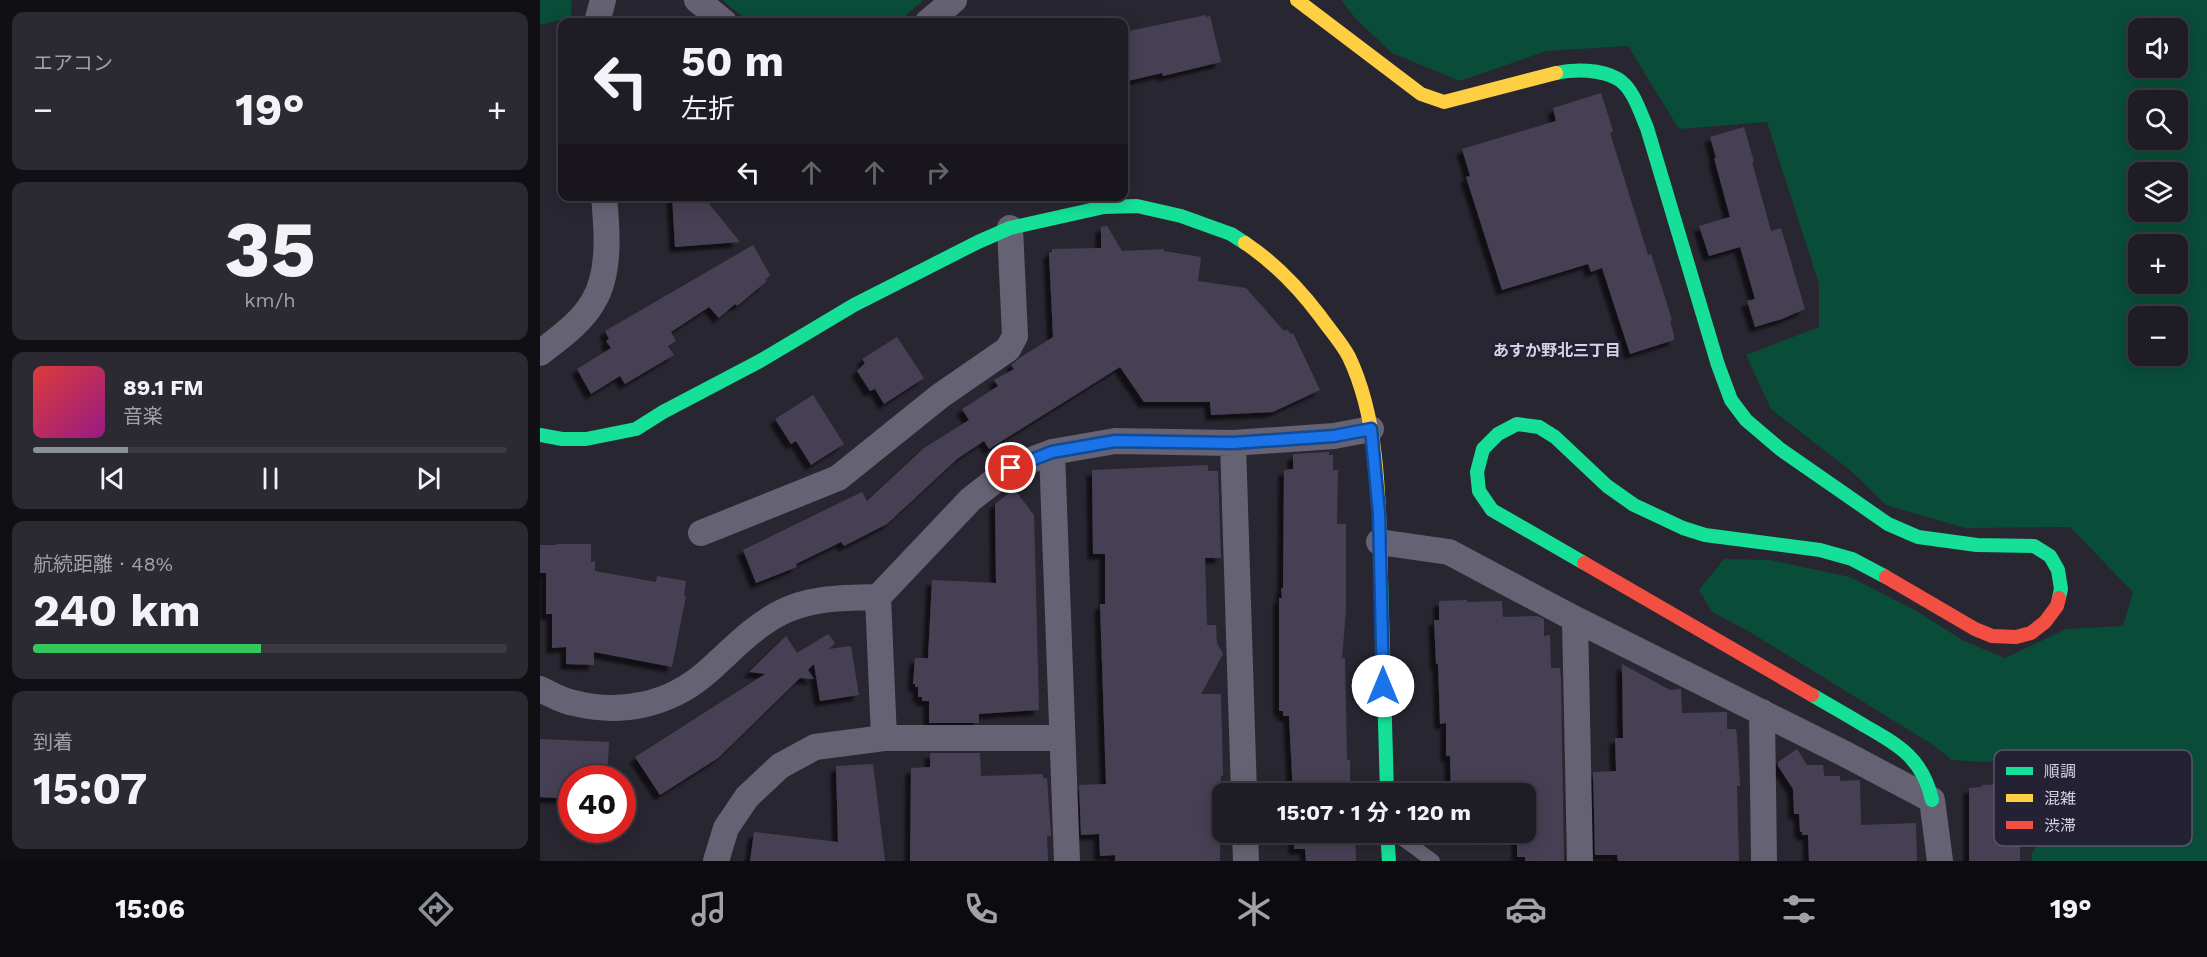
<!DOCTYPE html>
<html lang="ja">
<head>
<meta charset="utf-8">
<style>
  :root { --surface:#1e1c24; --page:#2b2931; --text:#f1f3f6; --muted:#a1a1a6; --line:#3c3a41; --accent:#8c9099 }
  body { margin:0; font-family:"Work Sans","Noto Sans JP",sans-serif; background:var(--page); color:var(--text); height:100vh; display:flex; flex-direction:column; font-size:22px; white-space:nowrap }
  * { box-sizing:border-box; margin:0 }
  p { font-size:20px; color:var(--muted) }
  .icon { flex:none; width:33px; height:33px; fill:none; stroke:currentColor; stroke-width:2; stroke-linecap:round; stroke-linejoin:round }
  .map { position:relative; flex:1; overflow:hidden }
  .side { display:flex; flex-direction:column; gap:12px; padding:12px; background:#100f14; width:540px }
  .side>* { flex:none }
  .banner { position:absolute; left:18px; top:18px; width:570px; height:183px; border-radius:12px; box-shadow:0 3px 15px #0003,0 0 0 2px var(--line); background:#1e1c24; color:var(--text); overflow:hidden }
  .fabs { position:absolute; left:1588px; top:18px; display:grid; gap:12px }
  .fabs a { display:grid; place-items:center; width:60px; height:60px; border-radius:12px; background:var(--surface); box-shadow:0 3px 15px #0003,0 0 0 2px var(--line); font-size:30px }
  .speed { position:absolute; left:18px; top:765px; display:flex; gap:12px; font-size:30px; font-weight:700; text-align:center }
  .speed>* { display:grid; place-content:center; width:78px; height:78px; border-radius:50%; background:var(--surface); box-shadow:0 3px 15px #0003,0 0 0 2px var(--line); line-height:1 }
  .speed .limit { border:9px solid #d22; background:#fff; color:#111 }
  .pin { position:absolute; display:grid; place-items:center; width:51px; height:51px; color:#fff; margin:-26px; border:3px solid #fff; border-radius:50%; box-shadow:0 2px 6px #0007 }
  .me { position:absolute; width:66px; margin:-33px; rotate:0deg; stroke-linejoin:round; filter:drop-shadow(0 0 4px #0008) }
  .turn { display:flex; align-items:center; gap:21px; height:126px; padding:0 24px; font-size:27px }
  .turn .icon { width:78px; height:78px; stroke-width:2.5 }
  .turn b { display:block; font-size:42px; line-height:51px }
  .lanes { display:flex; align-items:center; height:57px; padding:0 24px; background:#0003; justify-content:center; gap:30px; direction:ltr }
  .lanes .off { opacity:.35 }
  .big { font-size:45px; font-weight:700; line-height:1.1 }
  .side .tile { flex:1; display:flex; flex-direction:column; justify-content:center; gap:9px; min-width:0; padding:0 21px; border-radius:12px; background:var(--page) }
  .side .dial { align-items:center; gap:0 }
  .dial b { font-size:78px; line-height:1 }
  .song { display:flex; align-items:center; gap:18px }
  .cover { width:72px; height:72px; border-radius:9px; background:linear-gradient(135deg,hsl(0 70% 55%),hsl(310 70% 35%)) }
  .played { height:6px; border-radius:3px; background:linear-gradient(90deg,var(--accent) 20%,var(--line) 20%) }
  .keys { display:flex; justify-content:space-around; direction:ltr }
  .heat { display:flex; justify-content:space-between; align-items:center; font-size:33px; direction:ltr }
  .charge { height:9px; border-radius:4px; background:linear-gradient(90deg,#34c759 48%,var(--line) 0) }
  .trip { position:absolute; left:672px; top:783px; width:324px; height:60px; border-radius:12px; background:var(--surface); box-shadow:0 3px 15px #0003,0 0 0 2px var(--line); font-weight:700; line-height:60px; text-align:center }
  .tabs { display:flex; height:96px; justify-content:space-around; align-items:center; background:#0c0b0e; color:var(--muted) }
  .tabs .icon { width:42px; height:42px }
  .tabs .selected { color:var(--accent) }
  .tabs b { font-size:27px; color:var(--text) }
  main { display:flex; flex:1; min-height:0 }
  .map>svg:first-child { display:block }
  .green { fill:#094d39; fill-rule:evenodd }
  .building { fill:#464154; filter:url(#shadow) }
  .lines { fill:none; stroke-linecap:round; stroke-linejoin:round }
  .lane { stroke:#656273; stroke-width:14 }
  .street { stroke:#656273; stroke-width:26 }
  .fast { stroke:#16e098; stroke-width:14 }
  .slow { stroke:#ffcf43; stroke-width:14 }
  .jam { stroke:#f24e42; stroke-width:14 }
  .route-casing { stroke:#114b97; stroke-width:15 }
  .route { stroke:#1a73e8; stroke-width:10 }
  .labels { text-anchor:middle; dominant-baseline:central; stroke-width:6; stroke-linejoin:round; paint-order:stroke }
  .neighbourhood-label { font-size:16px; font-weight:bold; fill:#d4d3e0; stroke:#242135 }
  .key { fill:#242135; stroke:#595668; stroke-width:1.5 }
  .key-label { font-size:16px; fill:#d4d3e0 }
</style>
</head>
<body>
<main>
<section class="side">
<div class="tile"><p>エアコン</p>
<div class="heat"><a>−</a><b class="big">19°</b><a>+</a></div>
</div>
<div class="tile dial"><b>35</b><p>km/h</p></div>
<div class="tile">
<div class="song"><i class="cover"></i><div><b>89.1 FM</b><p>音楽</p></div></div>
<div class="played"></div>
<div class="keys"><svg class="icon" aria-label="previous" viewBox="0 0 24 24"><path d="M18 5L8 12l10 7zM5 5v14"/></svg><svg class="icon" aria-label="pause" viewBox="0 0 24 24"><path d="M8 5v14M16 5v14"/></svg><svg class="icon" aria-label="next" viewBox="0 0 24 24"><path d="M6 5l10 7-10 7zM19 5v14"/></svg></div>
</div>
<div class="tile"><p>航続距離 · 48%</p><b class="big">240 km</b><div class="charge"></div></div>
<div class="tile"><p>到着</p><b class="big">15:07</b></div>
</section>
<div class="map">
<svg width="1667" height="861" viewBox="0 0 1667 861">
  <defs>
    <filter id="shadow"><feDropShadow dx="-5.5" dy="5.5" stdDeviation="1.5" flood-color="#0009"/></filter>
  </defs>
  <rect width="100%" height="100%" fill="#282630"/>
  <!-- green -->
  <path class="green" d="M0 0H32L31 17 0 25Z
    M182 0H383L359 22H209Z
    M801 0H1667V861H1492L1491 855 1521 804 1505 755 1444 762 1412 760 1393 745 1275 672 1208 631 1172 612 1159 590 1184 559 1230 560 1310 577 1373 609 1424 641 1465 658 1526 629 1583 626 1593 592 1530 527 1425 528 1346 505 1310 470 1231 409 1206 355 1279 327V284L1227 122 1139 129 1088 46 1006 51 920 81 852 53 816 19ZM1599 28H1638V68H1599ZM1599 100H1638V140H1599ZM1599 172H1638V212H1599ZM1599 244H1638V284H1599ZM1599 316H1638V356H1599Z"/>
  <!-- building -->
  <path class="building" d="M666 15V17L670 16 681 62 623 76 622 73 584 82V32Z
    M1061 93 1073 131 1070 133 1108 255 1111 254 1120 282 1132 320 1130 321 1134 335V340L1090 354 1062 268 1051 272 1048 264 962 290 926 177 930 176 922 149 1016 121 1013 108Z
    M1204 127 1214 162H1212L1231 231 1241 228 1265 309 1242 319 1215 327 1207 301 1215 299 1200 247 1169 256 1159 226 1190 217 1174 158H1176L1170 137Z
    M132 196H166L170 205 200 242 135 247Z
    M567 226 582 251 624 249V251L661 257 658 281 706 288 744 331 748 330 750 334 753 333 780 390 733 412 671 415 670 402H604L580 367 449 449 444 441 417 459 347 524 304 546 301 542 256 564 257 567 216 583 203 550 322 492 327 501 384 448 429 420 422 409 458 386 454 380 474 369 471 365 481 357 513 337 509 253 512 252V249L561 248V227Z
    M213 245 230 275 225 280 227 281 197 306 195 304 179 318 169 307 131 332 136 341 128 346 134 355 85 384 80 376 51 394 37 369 71 348 66 341 69 339 65 331Z
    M357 337 384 378 344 404 335 389 330 391 317 371 325 363 322 359Z
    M273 395 304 444 271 465 256 441 251 444 235 419Z
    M789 452V455H793V470H798L797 524H806V610L802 658H805L807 760H810V786H813L814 794H753L749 716H743V711H739V598H742L741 588H743L744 470 753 469V454Z
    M668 465V471H678L681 558H665L667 625H676L677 643 683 654 661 694H681L683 776H681L680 861H575V855L560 856 559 834 541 835 539 785 566 784 560 604H565V554H553L552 470Z
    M474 489 494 515 499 710 439 714V723H389V701H382V697H378V687H375V684H373L375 658H388L392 580 456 583 455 504Z
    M16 544H51V562L55 561V571L116 582 117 576 146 581 144 596H146L132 667 54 652V665L26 664V647L12 648V614H6V573H0V545H17Z
    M927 600V602L962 601 963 617 997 616 1004 619V636L1010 635 1011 668H1020L1021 679 1024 861H985V857H977V837L936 838 931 832H986V794H911L910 756H906V723L900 724 898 664H896L894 620H899V601Z
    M288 634 295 643 289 649 311 646 319 695 280 701 274 664 268 670 274 679 260 678 178 758 120 795 95 757 225 674 209 672 246 636 257 653Z
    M1082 664 1130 690 1141 689 1142 713 1187 712V729H1196L1197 737 1200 786H1197L1199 861H1078L1077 855H1055L1053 772 1076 771 1075 738H1083Z
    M0 739 69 742 67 778H32V799L0 797Z
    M1257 749 1267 765H1283L1284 776H1300V781L1320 780 1321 825 1376 823 1377 861H1269L1268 835H1262V832H1260L1259 814H1254L1253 789 1238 766V762Z
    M390 753H440L441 776 503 774V778H507L511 836H507L508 861H370L371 768 390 767Z
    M333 764 345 861H210L214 832 298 842 296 766Z
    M1471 784V792L1486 791V826H1480V861H1429V788L1442 787V785Z
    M754 832H815L816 861H766L765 849H754Z"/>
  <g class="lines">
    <!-- lane -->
    <path class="lane" d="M853 832 893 861"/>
    <!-- street -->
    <path class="street" d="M157 0 184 22
      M57 22 63 0
      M388 22 414 0
      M0 353C19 338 41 323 53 302 71 273 67 229 64 196
      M693 443 704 794
      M512 452 527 861
      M161 533 298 478 400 396 468 349 475 336 470 228
      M839 542 909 552 1035 619 1307 755 1392 800 1400 861
      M338 597 344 738
      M1035 619 1040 861
      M0 689C11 694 22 701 34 703 81 715 129 705 166 673 190 652 211 628 240 613 270 597 305 598 338 597L431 499 471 468 512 452 575 441 693 443 794 436 831 429
      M1222 712 1224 861
      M705 832 706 861
      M176 861 186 828 207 797 240 766 275 747 344 738H521"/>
    <!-- fast -->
    <path class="fast" d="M1016 73C1034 69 1061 69 1078 79 1093 88 1100 112 1107 128L1178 365 1191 400 1206 420 1240 449 1348 524 1378 537 1437 545 1494 546 1510 556 1518 570 1521 589 1519 598
      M0 435 22 439H46L96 429 123 412 220 361 314 305 438 242 470 228 564 207 597 206 641 216 691 234 705 243
      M1044 563 952 510 939 491 937 472 943 449 958 434 977 424 999 427 1015 437 1067 486 1094 505 1143 528 1165 535 1280 550 1312 559 1346 577
      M841 577 847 794
      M1272 695C1289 705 1307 715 1325 726 1359 745 1383 759 1392 800
      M847 832 849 861"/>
    <!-- slow -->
    <path class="slow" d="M757 0 881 94 904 102 1016 73
      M705 243C735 263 758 287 780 316 789 329 802 343 809 357 840 422 839 506 841 577"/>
    <!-- jam -->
    <path class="jam" d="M1044 563 1272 695
      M1346 577 1435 629 1452 636 1476 637 1491 633 1505 622 1517 606 1519 598"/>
  </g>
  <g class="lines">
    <!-- route casing -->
    <g class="route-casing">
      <path id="route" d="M471 468 512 452 575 441 693 443 794 436 831 429 839 513 843 686"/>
    </g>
    <!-- route -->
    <use href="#route" class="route"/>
  </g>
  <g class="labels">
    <!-- neighbourhood labels -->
    <g class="neighbourhood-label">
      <text x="1017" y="350">あすか野北三丁目</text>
    </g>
  </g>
  <!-- legend -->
  <rect x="1454" y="750" width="198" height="96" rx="9" class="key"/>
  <rect x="1466" y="767" width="27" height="8" fill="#16e098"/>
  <rect x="1466" y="794" width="27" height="8" fill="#ffcf43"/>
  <rect x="1466" y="821" width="27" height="8" fill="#f24e42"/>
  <g class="key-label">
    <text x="1504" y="777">順調</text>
    <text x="1504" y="804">混雑</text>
    <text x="1504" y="831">渋滞</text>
  </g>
</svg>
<div class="fabs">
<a><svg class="icon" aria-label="sound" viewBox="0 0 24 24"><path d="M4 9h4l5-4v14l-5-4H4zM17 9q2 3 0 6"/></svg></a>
<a><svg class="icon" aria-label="search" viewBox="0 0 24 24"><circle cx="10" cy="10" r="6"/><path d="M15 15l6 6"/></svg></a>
<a><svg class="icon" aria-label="layers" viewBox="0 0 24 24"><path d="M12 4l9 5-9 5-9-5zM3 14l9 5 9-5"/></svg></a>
<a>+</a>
<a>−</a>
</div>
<div class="speed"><div class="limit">40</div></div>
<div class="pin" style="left:471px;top:468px;background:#d93025"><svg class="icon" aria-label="arrive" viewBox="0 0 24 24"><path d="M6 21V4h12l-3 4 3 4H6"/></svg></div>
<svg class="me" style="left:843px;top:686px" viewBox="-20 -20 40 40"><circle r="19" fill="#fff"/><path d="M0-13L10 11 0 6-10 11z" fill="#1a73e8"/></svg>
<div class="trip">15:07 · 1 分 · 120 m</div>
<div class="banner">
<div class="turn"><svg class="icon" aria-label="left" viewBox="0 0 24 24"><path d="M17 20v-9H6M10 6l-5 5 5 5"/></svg><div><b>50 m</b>左折</div></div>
<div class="lanes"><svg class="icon" aria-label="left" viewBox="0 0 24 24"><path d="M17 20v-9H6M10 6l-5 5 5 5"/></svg><svg class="icon off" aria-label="ahead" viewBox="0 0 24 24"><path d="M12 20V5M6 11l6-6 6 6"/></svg><svg class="icon off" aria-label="ahead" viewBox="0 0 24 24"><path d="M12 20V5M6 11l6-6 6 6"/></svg><svg class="icon off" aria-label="right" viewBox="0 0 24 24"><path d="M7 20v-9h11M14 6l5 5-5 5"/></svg></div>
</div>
</div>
</main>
<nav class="tabs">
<b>15:06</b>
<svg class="icon selected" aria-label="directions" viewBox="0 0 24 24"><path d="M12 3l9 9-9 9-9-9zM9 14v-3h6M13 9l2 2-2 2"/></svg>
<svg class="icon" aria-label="music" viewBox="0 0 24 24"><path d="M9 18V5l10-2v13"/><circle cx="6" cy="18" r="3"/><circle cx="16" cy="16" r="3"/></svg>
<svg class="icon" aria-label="phone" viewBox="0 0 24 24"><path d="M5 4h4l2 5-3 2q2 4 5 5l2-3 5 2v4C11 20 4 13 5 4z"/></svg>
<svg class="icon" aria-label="climate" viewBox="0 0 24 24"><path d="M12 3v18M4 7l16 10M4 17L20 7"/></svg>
<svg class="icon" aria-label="car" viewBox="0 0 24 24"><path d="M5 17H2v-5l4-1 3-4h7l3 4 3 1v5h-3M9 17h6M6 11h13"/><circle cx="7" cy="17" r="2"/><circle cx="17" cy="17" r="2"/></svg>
<svg class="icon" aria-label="filters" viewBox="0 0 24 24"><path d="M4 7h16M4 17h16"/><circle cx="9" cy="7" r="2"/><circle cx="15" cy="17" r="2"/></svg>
<b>19°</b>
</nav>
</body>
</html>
